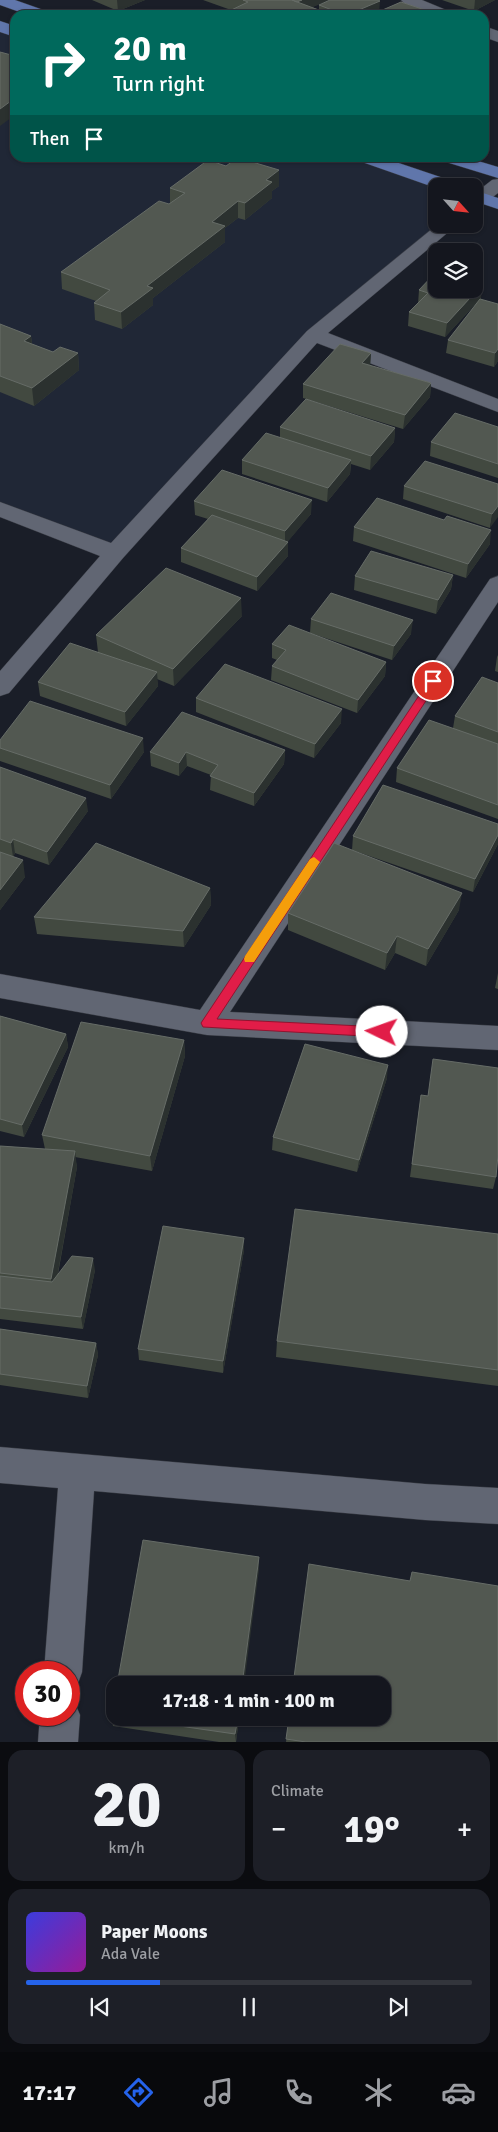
<!DOCTYPE html>
<html lang="en">
<head>
<meta charset="utf-8">
<style>
  :root { --surface:#14161e; --page:#1d1f27; --text:#f1f3f6; --muted:#9d9fa4; --line:#33353c; --accent:#2563eb }
  body { margin:0; font-family:Signika,sans-serif; background:var(--page); color:var(--text); height:100vh; display:flex; flex-direction:column; font-size:19px; white-space:nowrap }
  * { box-sizing:border-box; margin:0 }
  p { font-size:16px; color:var(--muted) }
  .icon { flex:none; width:28px; height:28px; fill:none; stroke:currentColor; stroke-width:2; stroke-linecap:round; stroke-linejoin:round }
  .map { position:relative; height:1742px; overflow:hidden }
  .side { display:flex; flex-direction:column; gap:8px; padding:8px; background:#0b0c10; flex:1 }
  .side>* { flex:none }
  .hud { position:absolute; left:10px; top:10px; width:479px; height:152px; border-radius:15px; box-shadow:0 1px 4px #0004,0 0 0 1px var(--line); background:#00695c; color:#fff; overflow:hidden }
  .needle { width:32px; rotate:117deg }
  .fabs { position:absolute; left:428px; top:178px; display:grid; gap:10px }
  .fabs a { display:grid; place-items:center; width:55px; height:55px; border-radius:10px; background:var(--surface); box-shadow:0 1px 4px #0004,0 0 0 1px var(--line); font-size:25px }
  .speed { position:absolute; left:15px; top:1661px; display:flex; gap:10px; font-size:25px; font-weight:700; text-align:center }
  .speed>* { display:grid; place-content:center; width:65px; height:65px; border-radius:50%; background:var(--surface); box-shadow:0 1px 4px #0004,0 0 0 1px var(--line); line-height:1 }
  .speed .limit { border:8px solid #d22; background:#fff; color:#111 }
  .pin { position:absolute; display:grid; place-items:center; width:42px; height:42px; color:#fff; margin:-21px; border:2px solid #fff; border-radius:50%; box-shadow:0 1px 5px #0007 }
  .me { position:absolute; width:55px; margin:-28px; rotate:273deg; stroke-linejoin:round; filter:drop-shadow(0 0 4px #0008) }
  .turn { display:flex; align-items:center; gap:18px; height:105px; padding:0 20px; font-size:22px }
  .turn .icon { width:65px; height:65px; stroke-width:2.5 }
  .turn b { display:block; font-size:35px; line-height:42px }
  .then { display:flex; align-items:center; height:48px; padding:0 20px; background:#0003; gap:10px; font-size:19px }
  .big { font-size:38px; font-weight:800; line-height:1.1 }
  .side .tile { flex:1; display:flex; flex-direction:column; justify-content:center; gap:8px; min-width:0; padding:0 18px; border-radius:15px; background:var(--page) }
  .side .dial { align-items:center; gap:0 }
  .dial b { font-size:65px; line-height:1 }
  .song { display:flex; align-items:center; gap:15px }
  .cover { width:60px; height:60px; border-radius:8px; background:linear-gradient(135deg,hsl(240 70% 55%),hsl(300 70% 35%)) }
  .played { height:5px; border-radius:2px; background:linear-gradient(90deg,var(--accent) 30%,var(--line) 30%) }
  .keys { display:flex; justify-content:space-around; direction:ltr }
  .heat { display:flex; justify-content:space-between; align-items:center; font-size:28px; direction:ltr }
  .side .tiles { flex:1; display:grid; gap:8px; grid-template-columns:1fr 1fr }
  .tile:last-child { grid-column:span 2 }
  .trip { position:absolute; left:106px; top:1676px; width:285px; height:50px; border-radius:15px; background:var(--surface); box-shadow:0 1px 4px #0004,0 0 0 1px var(--line); font-weight:800; line-height:50px; text-align:center }
  .tabs { display:flex; height:80px; justify-content:space-around; align-items:center; background:#08090c; color:var(--muted) }
  .tabs .icon { width:35px; height:35px }
  .tabs .current { color:var(--accent) }
  .tabs b { font-size:22px; color:var(--text) }
  .map>svg:first-child { display:block }
  .built { fill:#202736 }
  .lines { fill:none; stroke-linecap:round; stroke-linejoin:round }
  .minor-casing { stroke:#373a42; stroke-width:1 }
  .major-casing { stroke:#373a42; stroke-width:1 }
  .minor { fill:#616673; fill-rule:evenodd }
  .major { fill:#6076ab; fill-rule:evenodd }
  .wall { fill:#424940 }
  .shaded-wall { fill:#2b312f }
  .building { fill:#525851; stroke:#666c67 }
  .route { fill:#e11d48; stroke:#92132f }
  .slow { fill:#f59e0b }
</style>
</head>
<body>
<div class="map">
<svg width="498" height="1742" viewBox="0 0 498 1742">
  <rect width="100%" height="100%" fill="#1a1e28"/>
  <!-- built -->
  <path class="built" d="M0 26 15 32V158H368L449 186H436V224H449L314 335 115 553 0 509Z"/>
  <g class="lines">
    <!-- minor casing -->
    <g class="minor-casing">
      <path id="minor" d="M401 0H422L451 12 453 15H432L404 3Z
        M484 26 498 31V42L484 37Z
        M498 179V193L480 207 474 208V194L492 180Z
        M438 224H458L328 333 498 399V412L317 343 123 558 9 693 0 696V671L100 556 0 517V502L111 543 307 331Z
        M498 576V602L230 1012 498 1026V1050L207 1035 0 998V974L200 1010 490 579Z
        M0 1447 425 1484 498 1488V1524L425 1520 94 1491 82 1672 77 1686 69 1689V1672H44L58 1488 0 1483Z
        M69 1699 74 1701 80 1715 78 1742H38L40 1715H69Z"/>
    </g>
    <!-- major casing -->
    <g class="major-casing">
      <path id="major" d="M0 0H15L49 12 51 15H28L0 5Z
        M0 21 15 26V37L0 32Z
        M359 158H384L455 182 458 186 436 188 362 162Z
        M444 158H468L498 167V178L446 162Z
        M474 190 498 198V209L474 201Z"/>
    </g>
    <!-- minor -->
    <use href="#minor" class="minor"/>
    <!-- major -->
    <use href="#major" class="major"/>
  </g>
  <!-- wall -->
  <path class="wall" d="M92 0H145L118 11Z
    M203 0H329L312 7 319 10V5L379 12 437 15H223V14L231 10Z
    M442 0H495L474 11Z
    M279 186 272 191V198L245 220 238 218 225 228V242L153 298V305L122 329 95 320 94 303 96 301 62 289 61 272 170 204V188Z
    M419 290 481 298 445 337 408 326 409 312 418 304Z
    M480 299 498 361 494 367 446 353 448 340Z
    M0 324 31 336 32 344 53 352 78 353 79 370 34 406 0 392Z
    M371 353 370 366 431 383 430 397 403 429 303 398V384Z
    M280 427 395 428 394 442 370 470 351 464 350 474 327 502 242 474V460L280 437Z
    M498 427V478L430 456 431 442Z
    M498 484 490 528 403 499 404 486Z
    M194 501 311 514 287 542 288 556 257 591 181 562V548L208 519 195 515Z
    M354 527 490 544 466 578 353 541Z
    M453 575 451 589 436 614 354 590 355 576Z
    M242 616 174 686 157 679 158 686 126 726 40 696 38 682 98 652 96 635Z
    M311 619 411 634 392 660 310 633Z
    M272 644 386 662 385 676 357 713 271 680 272 666 277 660 272 658Z
    M498 655V672L495 671 497 657Z
    M498 683V819L396 782 397 768 453 728 455 716Z
    M196 698 341 723 314 758 196 712Z
    M0 740 144 752 111 799 0 761Z
    M285 750 284 764 254 806 210 790 211 775 187 766 179 776 151 766 150 752Z
    M0 767 88 811 49 865 15 853 13 857 25 877 0 910Z
    M498 824V844L473 892 352 850 353 836Z
    M210 888 211 905 184 947 37 934 34 917Z
    M459 910 426 966 395 953 385 970 288 930V913Z
    M498 973V989L495 988Z
    M0 1016 66 1034 68 1047 24 1137 0 1131Z
    M184 1040 185 1056 152 1171 75 1157 77 1167 58 1274 95 1270 83 1329 0 1319V1146L45 1149 42 1135Z
    M387 1078 357 1172 272 1150 273 1137Z
    M421 1095 496 1177 493 1189 410 1177Z
    M498 1234V1386L276 1357 277 1341Z
    M244 1238V1250L223 1373 139 1360 138 1349Z
    M0 1329 96 1343 98 1355 88 1398 0 1385Z
    M410 1581 498 1742H286L289 1718Z
    M115 1693V1718H239L236 1742H219L113 1726 111 1715Z"/>
  <!-- shaded-wall -->
  <path class="shaded-wall" d="M117 0H145L118 11Z
    M302 0H329L297 14V2Z
    M475 0H495L474 11Z
    M380 1 379 13 374 15H347Z
    M15 98V115L0 126V109Z
    M279 170V186L272 191V198L245 220V203L266 180Z
    M238 201V218L225 228V242L153 298V305L122 329 121 312 147 286 212 222Z
    M482 285 481 298 445 337 447 323Z
    M31 336 33 353 24 341Z
    M498 349V361L494 367 495 353Z
    M78 353 79 370 34 406 32 388Z
    M371 353 370 367 362 363Z
    M431 383 430 397 403 429 405 415Z
    M395 428 394 442 370 470 371 456Z
    M351 460 350 474 327 502 328 488Z
    M312 500 311 514 285 545V531Z
    M498 506V517L490 528 492 514Z
    M491 530 490 544 466 578 468 564Z
    M288 542V556L257 591V577Z
    M453 575 451 589 436 614 438 600Z
    M241 598 242 616 174 686 173 669Z
    M413 620 411 634 392 660 394 646Z
    M386 662 385 676 357 713 358 700Z
    M157 672 158 686 126 726 125 712Z
    M342 709 341 723 314 758 315 744Z
    M143 738 144 752 111 799 110 785Z
    M285 750 284 764 254 806V793Z
    M186 752 187 766 179 776V763Z
    M86 798 88 811 49 865 47 852Z
    M498 835V844L473 892 475 879Z
    M13 839 15 853 13 857 11 843Z
    M23 860 25 877 0 910V890Z
    M210 888 211 905 184 947 183 931Z
    M462 893 459 910 426 966 428 949Z
    M397 936 395 953 385 970 387 953Z
    M66 1034 68 1047 24 1137 22 1125Z
    M184 1040 185 1056 152 1171 150 1156Z
    M388 1065 387 1078 357 1172 359 1160Z
    M75 1151 77 1167 54 1294 51 1279Z
    M244 1238V1250L223 1373V1361Z
    M93 1258 95 1270 83 1329 81 1317Z
    M96 1343 98 1355 88 1398 87 1386Z
    M259 1557V1570L244 1685H242Z
    M238 1718H239L236 1742 235 1734Z"/>
  <!-- building -->
  <path class="building" d="M243 0H292L332 15H256L254 14 253 15H226L223 14 248 2Z
    M292 0H302L297 2Z
    M330 0H378L380 1 347 15H345L319 5Z
    M401 2 437 14 371 15Z
    M0 52 15 56V98L0 109Z
    M237 158H239L279 170 266 180 272 182 245 203 238 201 212 222 225 226 147 286 153 288 121 312 94 303 110 290 61 272 159 201 169 204 185 193 170 188 208 160 226 166Z
    M436 272V289H474V283L482 285 447 323 409 312 428 293 419 290Z
    M480 299 498 304V349L495 353 448 340Z
    M0 324 31 336 24 341 53 352 60 347 78 353 32 388 0 376Z
    M340 344 371 353 362 363 431 383 405 415 303 384Z
    M306 399 395 428 371 456 280 427Z
    M455 413 498 427V464L431 442Z
    M266 433 351 460 328 488 242 460Z
    M425 461 498 484V506L492 514 404 486Z
    M222 470 312 500 285 531 194 501Z
    M377 498 444 520 447 516 491 530 468 564 354 527Z
    M212 515 288 542 257 577 181 548Z
    M371 551 453 575 438 600 355 576Z
    M166 568 241 598 173 669 96 635Z
    M331 593 413 620 394 646 311 619Z
    M289 625 386 662 358 700 272 666 286 650 272 644Z
    M70 643 157 672 125 712 38 682Z
    M225 664 342 709 315 744 196 698Z
    M482 677 498 683V732L455 716Z
    M30 701 143 738 110 785 0 748V740Z
    M182 712 285 750 254 793 210 776 218 765 186 752 179 763 150 752Z
    M429 720 498 744V805L397 768Z
    M0 767 86 798 47 852 13 839 11 843 0 839Z
    M383 785 498 824V835L475 879 353 836Z
    M96 843 210 888 183 931 34 917Z
    M334 843 462 893 428 949 397 936 387 953 288 913Z
    M0 852 23 860 0 890Z
    M0 1016 66 1034 22 1125 0 1119Z
    M81 1022 184 1040 150 1156 42 1135Z
    M305 1044 388 1065 359 1160 273 1137Z
    M433 1059 498 1068V1155L496 1177 412 1164 421 1095 428 1096Z
    M0 1146 75 1151 51 1279 0 1273Z
    M295 1209 498 1234V1370L277 1341Z
    M163 1226 244 1238 223 1361 138 1349Z
    M72 1256 93 1258 81 1317 0 1308V1276L52 1282Z
    M0 1329 96 1343 87 1386 0 1374Z
    M143 1540 259 1557 242 1685H117Z
    M309 1564 410 1581 412 1572 498 1586V1742H306L286 1739 289 1718H382V1685H293Z
    M115 1693V1716L111 1715Z
    M124 1718H238L235 1734Z"/>
  <!-- route -->
  <path class="route" d="M433 678 439 681 437 684 217 1019 382 1027 386 1028 388 1032 386 1036 382 1037 203 1027 201 1023 203 1020 430 679Z"/>
  <!-- slow -->
  <path class="slow" d="M314 857 320 862 318 865 254 962H245L244 959 245 956 310 859Z"/>
</svg>
<div class="fabs">
<a><svg class="needle" viewBox="-14 -14 28 28"><path d="M0-13l5 13h-10z" fill="#e53935"/><path d="M0 13l5-13h-10z" fill="#9d9fa4"/></svg></a>
<a><svg class="icon" aria-label="layers" viewBox="0 0 24 24"><path d="M12 4l9 5-9 5-9-5zM3 14l9 5 9-5"/></svg></a>
</div>
<div class="speed"><div class="limit">30</div></div>
<div class="pin" style="left:433px;top:681px;background:#d93025"><svg class="icon" aria-label="arrive" viewBox="0 0 24 24"><path d="M6 21V4h12l-3 4 3 4H6"/></svg></div>
<svg class="me" style="left:382px;top:1032px" viewBox="-20 -20 40 40"><circle r="19" fill="#fff"/><path d="M0-13L10 11 0 6-10 11z" fill="#e11d48"/></svg>
<div class="trip">17:18 · 1 min · 100 m</div>
<div class="hud">
<div class="turn"><svg class="icon" aria-label="right" viewBox="0 0 24 24"><path d="M7 20v-9h11M14 6l5 5-5 5"/></svg><div><b>20 m</b>Turn right</div></div>
<div class="then">Then<svg class="icon" aria-label="arrive" viewBox="0 0 24 24"><path d="M6 21V4h12l-3 4 3 4H6"/></svg></div>
</div>
</div>
<section class="side">
<div class="tiles">
<div class="tile dial"><b>20</b><p>km/h</p></div>
<div class="tile"><p>Climate</p>
<div class="heat"><a>−</a><b class="big">19°</b><a>+</a></div>
</div>
<div class="tile">
<div class="song"><i class="cover"></i><div><b>Paper Moons</b><p>Ada Vale</p></div></div>
<div class="played"></div>
<div class="keys"><svg class="icon" aria-label="previous" viewBox="0 0 24 24"><path d="M18 5L8 12l10 7zM5 5v14"/></svg><svg class="icon" aria-label="pause" viewBox="0 0 24 24"><path d="M8 5v14M16 5v14"/></svg><svg class="icon" aria-label="next" viewBox="0 0 24 24"><path d="M6 5l10 7-10 7zM19 5v14"/></svg></div>
</div>
</div>
</section>
<nav class="tabs">
<b>17:17</b>
<svg class="icon current" aria-label="directions" viewBox="0 0 24 24"><path d="M12 3l9 9-9 9-9-9zM9 14v-3h6M13 9l2 2-2 2"/></svg>
<svg class="icon" aria-label="music" viewBox="0 0 24 24"><path d="M9 18V5l10-2v13"/><circle cx="6" cy="18" r="3"/><circle cx="16" cy="16" r="3"/></svg>
<svg class="icon" aria-label="phone" viewBox="0 0 24 24"><path d="M5 4h4l2 5-3 2q2 4 5 5l2-3 5 2v4C11 20 4 13 5 4z"/></svg>
<svg class="icon" aria-label="climate" viewBox="0 0 24 24"><path d="M12 3v18M4 7l16 10M4 17L20 7"/></svg>
<svg class="icon" aria-label="car" viewBox="0 0 24 24"><path d="M5 17H2v-5l4-1 3-4h7l3 4 3 1v5h-3M9 17h6M6 11h13"/><circle cx="7" cy="17" r="2"/><circle cx="17" cy="17" r="2"/></svg>
</nav>
</body>
</html>
